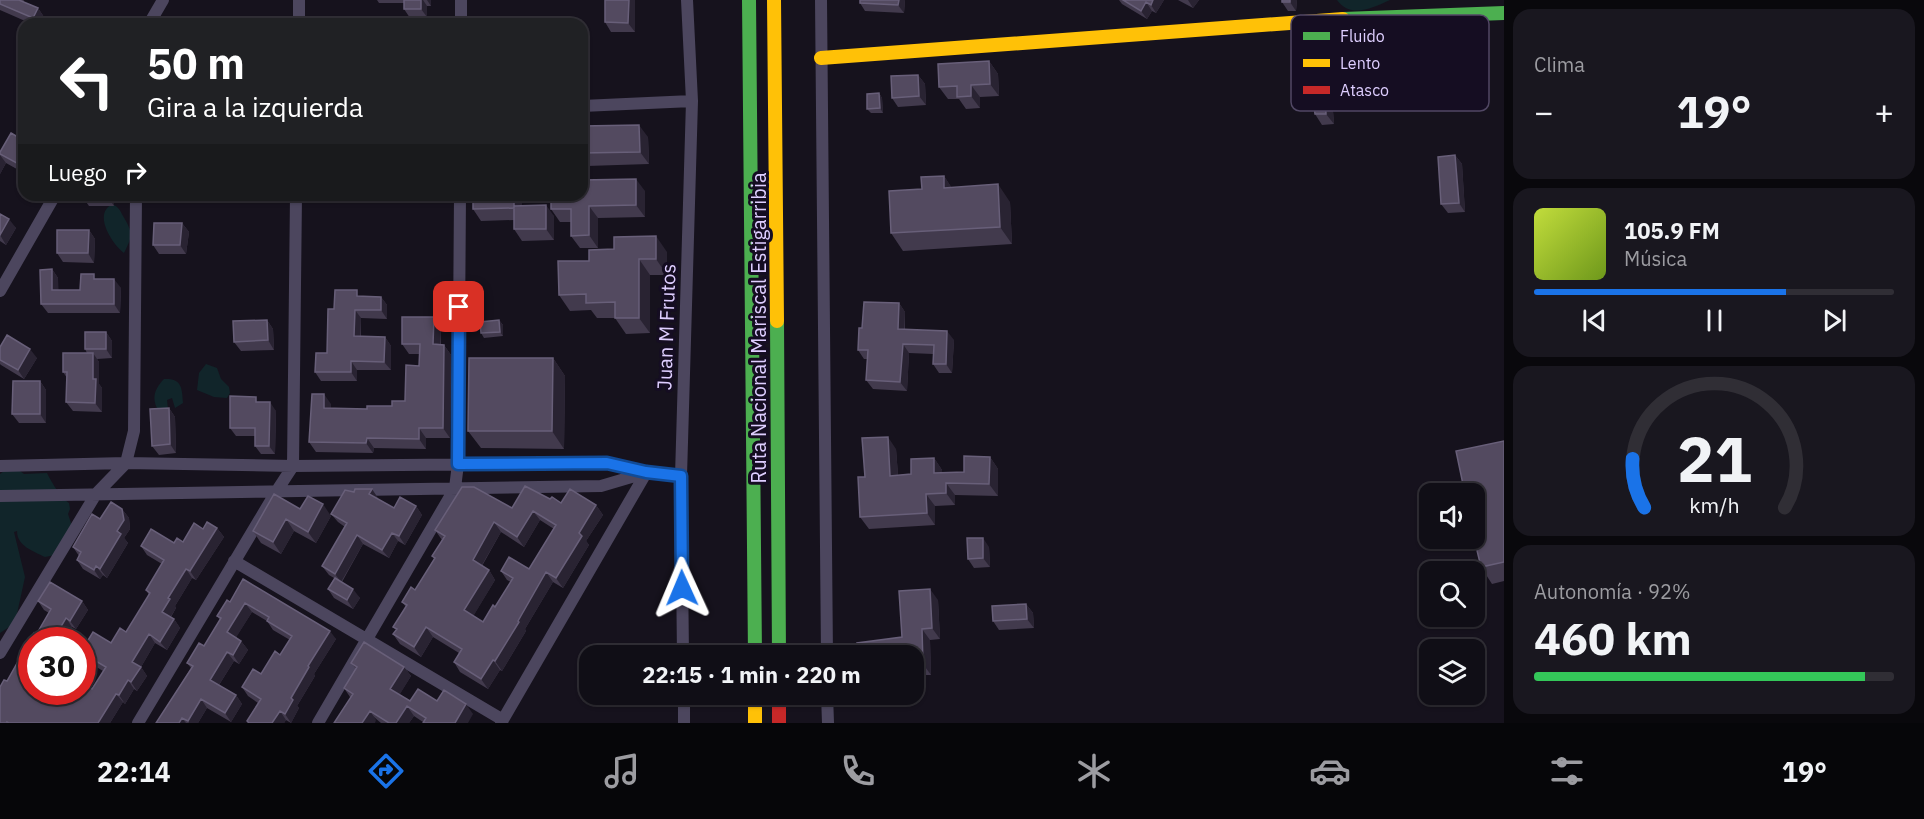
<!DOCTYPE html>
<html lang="es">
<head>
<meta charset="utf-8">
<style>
  :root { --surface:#100e16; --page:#19171f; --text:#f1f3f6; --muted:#9c9ca1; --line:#302e35; --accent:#1a73e8 }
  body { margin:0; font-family:"IBM Plex Sans",sans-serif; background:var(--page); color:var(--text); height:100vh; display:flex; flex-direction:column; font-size:22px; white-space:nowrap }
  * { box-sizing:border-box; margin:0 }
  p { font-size:20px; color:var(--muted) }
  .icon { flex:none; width:33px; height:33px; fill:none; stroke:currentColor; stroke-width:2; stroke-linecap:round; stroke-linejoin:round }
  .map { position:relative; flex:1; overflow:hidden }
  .panel { display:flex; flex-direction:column; gap:9px; padding:9px; background:#09080c; width:420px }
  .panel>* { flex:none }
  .banner { position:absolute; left:18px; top:18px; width:570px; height:183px; border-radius:18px; box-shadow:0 2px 4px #0004,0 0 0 2px var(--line); background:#202124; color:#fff; overflow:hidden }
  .tools { position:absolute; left:1419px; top:483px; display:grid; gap:12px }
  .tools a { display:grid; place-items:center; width:66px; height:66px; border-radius:12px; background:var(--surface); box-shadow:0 2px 4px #0004,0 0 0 2px var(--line); font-size:30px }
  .speed { position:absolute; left:18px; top:627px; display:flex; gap:12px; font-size:30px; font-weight:700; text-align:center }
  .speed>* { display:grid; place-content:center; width:78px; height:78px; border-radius:50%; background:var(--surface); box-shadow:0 2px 4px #0004,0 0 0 2px var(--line); line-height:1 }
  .speed .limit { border:9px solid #d22; background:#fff; color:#111 }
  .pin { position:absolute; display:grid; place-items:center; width:51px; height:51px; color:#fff; margin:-26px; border-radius:12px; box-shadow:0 3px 9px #0006 }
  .me { position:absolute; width:66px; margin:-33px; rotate:359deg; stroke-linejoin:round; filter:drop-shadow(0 0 4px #0008) }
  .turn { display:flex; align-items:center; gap:21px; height:126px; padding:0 30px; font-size:27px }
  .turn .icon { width:78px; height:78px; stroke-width:2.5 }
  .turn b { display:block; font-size:42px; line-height:51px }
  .then { display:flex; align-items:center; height:57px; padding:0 30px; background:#0003; gap:12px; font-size:22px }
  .big { font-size:45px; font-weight:800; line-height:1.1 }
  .panel .card { flex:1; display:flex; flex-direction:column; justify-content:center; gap:9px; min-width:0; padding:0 21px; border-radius:18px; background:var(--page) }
  .panel .dial { align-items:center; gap:0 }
  .dial svg { height:156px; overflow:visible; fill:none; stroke:var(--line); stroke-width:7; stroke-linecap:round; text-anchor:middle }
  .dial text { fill:var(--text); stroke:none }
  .song { display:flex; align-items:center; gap:18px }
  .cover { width:72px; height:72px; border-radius:9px; background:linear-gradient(135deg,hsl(70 70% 55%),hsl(80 70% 35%)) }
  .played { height:6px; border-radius:3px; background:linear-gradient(90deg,var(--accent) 70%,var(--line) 70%) }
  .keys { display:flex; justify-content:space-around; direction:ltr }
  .heat { display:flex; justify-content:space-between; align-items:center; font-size:33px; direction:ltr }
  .charge { height:9px; border-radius:4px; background:linear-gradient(90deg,#34c759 92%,var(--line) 0) }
  .trip { position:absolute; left:579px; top:645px; width:345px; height:60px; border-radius:18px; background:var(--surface); box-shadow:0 2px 4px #0004,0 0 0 2px var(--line); font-weight:800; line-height:60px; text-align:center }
  .dock { display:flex; height:96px; justify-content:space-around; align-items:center; background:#060609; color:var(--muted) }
  .dock .icon { width:42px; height:42px }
  .dock .active { color:var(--accent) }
  .dock b { font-size:27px; color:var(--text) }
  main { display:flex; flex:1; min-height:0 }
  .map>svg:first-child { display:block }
  .green { fill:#11252a }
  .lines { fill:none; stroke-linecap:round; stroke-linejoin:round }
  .street { stroke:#4c465e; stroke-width:12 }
  .fast { stroke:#4caf50; stroke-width:14 }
  .slow { stroke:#ffc107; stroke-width:14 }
  .jam { stroke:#c62828; stroke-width:14 }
  .wall { fill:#423a4d; fill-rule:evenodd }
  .shaded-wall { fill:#292332 }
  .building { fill:#534a60; stroke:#685f79; stroke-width:1.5; fill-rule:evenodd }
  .route-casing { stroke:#114b97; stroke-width:15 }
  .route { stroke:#1a73e8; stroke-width:10 }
  .labels { text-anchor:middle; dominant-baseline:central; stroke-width:6; stroke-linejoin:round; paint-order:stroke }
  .street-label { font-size:20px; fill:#deceff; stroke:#150d22 }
  .key { fill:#150d22; stroke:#514764; stroke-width:1.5 }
  .key-label { font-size:16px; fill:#deceff }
</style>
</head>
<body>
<main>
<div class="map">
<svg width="1504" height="723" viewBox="0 0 1504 723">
  <rect width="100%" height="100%" fill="#16121d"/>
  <!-- green -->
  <path class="green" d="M1337 0H1390C1372 8 1351 19 1337 0Z
    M113 204C119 208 120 210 123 216 133 233 133 235 124 253 112 244 92 213 113 204Z
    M206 364 217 368 221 379 229 387 230 393 227 398 214 397 197 390 199 373Z
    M164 379C182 378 182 388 183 403L175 408 172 398 167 400 168 409 159 411C151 400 154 389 164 379Z
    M16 468 24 474 47 473C52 483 60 497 69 503L70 509 68 514 72 526 55 555 45 557C33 551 17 546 17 531L14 532 25 577 15 623 0 633V474L4 471Z"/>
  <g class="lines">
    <!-- street -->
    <path class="street" d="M821 0 827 656
      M149 24 163 0
      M299 24V0
      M461 24V0
      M582 106 692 101
      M0 291 55 195
      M0 466 126 463 293 466 607 463 646 473 681 476
      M0 496 601 486 645 473
      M234 561 503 720
      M0 653 96 494 126 463 134 431 136 195
      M683 656 681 476 692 101 687 0
      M684 694V723
      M827 694 828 723
      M138 723 276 492 293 466 296 195
      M318 723 455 488 458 464 460 195
      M501 723 646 473"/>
    <!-- fast -->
    <path class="fast" d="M749 0 755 656
      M1343 19 1504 13
      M777 321 779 656"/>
    <!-- slow -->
    <path class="slow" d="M774 0 777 321
      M821 58 1343 19
      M755 694V723"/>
    <!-- jam -->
    <path class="jam" d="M779 694V723"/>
  </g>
  <!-- wall -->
  <path class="wall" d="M0 0H24L23 2 38 8 44 17 41 24H32L0 10Z
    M377 0H431V6H427V17L410 18 404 9V3H379Z
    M635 0V32H611L605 22Z
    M905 0 904 13 865 11 860 3Z
    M1119 0H1164L1156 13 1152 11 1147 19 1122 4Z
    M1178 0H1199L1193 8Z
    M1297 0 1296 11H1288L1282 2Z
    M1384 36 1392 46 1394 84 1377 85 1371 76 1354 77 1350 71 1330 72 1334 124 1322 125 1315 114V111L1311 105 1310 97 1303 87 1299 37 1349 40Z
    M989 61 998 74 999 96 980 97V108L966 109 959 99H948L939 87Z
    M918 75 925 84 926 105 898 107 892 98Z
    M879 93 882 98 883 113H871L867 109Z
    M582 120 586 126 648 137 649 164 587 166V179L645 191V217L598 218V248H580L571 236V222H560L551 209 582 195Z
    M23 140 24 173 6 163 0 174V152Z
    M1455 155 1462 164 1465 212 1448 213 1441 204Z
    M944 176 951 187 1010 202 1012 244 903 251 891 233 922 189Z
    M114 195V206H89L82 196Z
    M473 195H522V205L554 216V240L522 241 514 229V220L481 221 473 209Z
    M0 214 16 228 6 245 0 241Z
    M182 223 189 232 186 254H159L153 245Z
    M89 230 95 239 94 263 63 262 57 253Z
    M667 252V275H650V333L626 334 615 318H597L591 310 570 311 559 295 589 261Z
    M52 269 58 278V290H80L97 279 121 288 120 313H48L41 304Z
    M361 296 381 297 387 305V319L361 318V336L385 337 391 346V370H357V381H321L315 372 327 353 334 309Z
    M899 303 905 312V329L954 340 952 373H939L933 364V354L909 353 907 391 873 389 866 380 867 359H864L858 350 862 328Z
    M267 320 273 329 274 350 241 351 234 342Z
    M499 320 503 325V336L484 338 481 333Z
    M441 327V345H444L451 355 450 438H426V449L374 448 373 453 316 452 309 442 331 404V408L367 409 392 406 405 401 419 366 420 354H409L402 344Z
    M106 332 112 341V358L97 359 99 362V384L102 388V412L73 411 66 402 67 378 63 372 87 353 85 349Z
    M0 347 37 358 24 379 1 365 0 364Z
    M553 358 565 376 564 449 481 448 468 431Z
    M40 381 46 390V423H19L12 414Z
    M260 402 276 411 275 454H261L255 446V436H236L230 428Z
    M169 408 175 417 176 453 159 455 152 446Z
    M1504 441V581L1492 584 1481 567Z
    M896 449 898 475 911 474 934 458 942 470V473L964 472 990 457 998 469V496L955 495V505L935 506V525L869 529 860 517 865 477Z
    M378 498V499L394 508 416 506 422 515 405 545 398 541 389 558 363 544 342 582 360 598 353 609 334 598 328 589 334 578 329 575 322 566 345 527 338 522 331 514Z
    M550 499 561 503 596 505 603 515 586 541 589 545 563 588 553 582 525 629 526 631 502 671 500 670 488 689 460 672 454 662 459 653 433 637 421 657 400 644 393 634 396 630 393 627 406 607 402 602 415 590 434 559 432 556 442 540 435 530 512 508ZM540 520 554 529 529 569 501 571 507 580 511 582 495 607 483 622 473 616 495 580 489 570 482 566 501 532 524 547Z
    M122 509 129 518 130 529 124 538 128 543 107 578 103 575 100 579 83 569 77 560 79 556 73 547 100 519Z
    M300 509 331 516 316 543 294 531 281 554 261 543 253 531Z
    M207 522 217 528 224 537 196 580 192 578 175 606 176 608 171 617 174 619 180 628 167 650 155 643 141 667 147 676 137 691 134 689 125 704 123 702 110 723H0V687L4 680 7 681 34 633 36 635 49 613 44 610 38 601 50 582 82 601 88 610 76 629 72 627 64 640H32V692H46L51 695 54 692H82V683L92 689 103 671 87 661 82 654V650L93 632 111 643 120 628 126 632 149 595 146 590 162 564 147 555 141 546 151 529 174 543 177 538 183 542 194 523 203 529Z
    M989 547 990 567 974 568 968 559Z
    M243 579 336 639 314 674 315 676 297 706 299 708 291 723 286 720 284 723H248L247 721 258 703 248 696 242 687 261 674 280 655 290 640 273 630 267 621 252 612 236 637 241 641 248 650 239 664 234 661 219 685 236 695 242 704 231 722 207 708 198 723H156L191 668 187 663 204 646 220 620 217 616 230 602Z
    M938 600 940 639 930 640 931 675H914V656L902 637Z
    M1026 604 1033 613 1034 628 999 630 993 621Z
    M351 663 404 667 411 676 399 695 410 701H437L473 714 423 722 414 716 409 723H381L350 697 344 688 356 669Z"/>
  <!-- shaded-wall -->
  <path class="shaded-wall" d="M421 0H423L427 6V17L421 9Z
    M427 0H431V6Z
    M629 0H635V32L628 23Z
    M899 0H905L904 13 898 5Z
    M1153 0H1164L1156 13 1151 5Z
    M1188 0H1199L1193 8Z
    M1290 0H1297L1296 11 1290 2Z
    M1146 2 1152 11 1147 19 1141 11Z
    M38 8 44 17 41 24H37L33 18Z
    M1384 36 1392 46 1394 84 1387 73Z
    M989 61 998 74 999 96 990 84Z
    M1323 62 1330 72 1334 124 1326 114Z
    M918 75 925 84 926 105 919 96Z
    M971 85 980 97V108L971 96Z
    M879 93 882 98 883 113 880 108Z
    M582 120 587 126 582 132Z
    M639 125 648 137 649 164 640 152Z
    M0 155 6 163 0 174Z
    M1455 155 1462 164 1465 212 1459 203Z
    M582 158 587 166 588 192 582 184Z
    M944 176 956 194 944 188Z
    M636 179 645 191V217L636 205Z
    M998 184 1010 202 1012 244 1000 227Z
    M108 195H114V206L108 197Z
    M514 195H522V220L514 208Z
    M546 205 554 216V240L546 229Z
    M589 206 598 218V248L589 235Z
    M9 219 16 228 6 245 0 235Z
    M182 223 189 232 186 254 180 245Z
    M89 230 95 239 94 263 88 253Z
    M656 236 667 252V275L656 259Z
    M639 259 650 275V333L639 318Z
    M52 269 58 278 59 299 52 290Z
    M114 279 121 288 120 313 114 304Z
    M381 297 387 305V319L381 310Z
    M899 303 905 312 904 338 898 329Z
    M355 310 361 318 360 345 354 336Z
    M434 317 441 327 440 354 433 344Z
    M267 320 273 329 274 350 268 340Z
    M499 320 503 325V336L500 332Z
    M947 331 954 340 952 373 946 364Z
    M106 332 112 341V358L106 349Z
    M385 337 391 346V370L384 362Z
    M903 344 909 353 907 391 900 382Z
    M444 345 451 355 450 438 443 428Z
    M30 349 37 358 24 379 18 370Z
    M93 353 99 362V384L102 388V412L95 403 93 379Z
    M553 358 565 376 564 449 552 431Z
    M351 361 357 370V381L351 372Z
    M40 381 46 390V423L40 414Z
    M324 394 331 404V418L324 408Z
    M270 402 276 411 275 454 269 446Z
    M169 408 175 417 176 453 170 444Z
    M419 428 426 438V449L419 439Z
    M888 437 896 449 899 488 890 476Z
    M367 438 374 448 373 453 366 443Z
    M990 457 998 469V496L989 484Z
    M934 458 942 470 943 485 934 473Z
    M946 483 955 495V505L946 493Z
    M372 489 378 498 375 503 369 494Z
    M926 494 935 506V525L927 513Z
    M323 504 331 516 316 543 308 532Z
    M596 505 603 515 586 541 589 545 563 588 556 578 579 533Z
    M416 506 422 515 405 545 399 536Z
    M122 509 129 518 130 529 124 538 128 543 107 578 100 569 117 531Z
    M533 511 540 520 524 547 517 537Z
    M286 519 294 531 281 554 273 542Z
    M494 522 501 532 479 570 473 560Z
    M217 528 224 537 196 580 190 571Z
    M392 533 398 541 389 558 382 550Z
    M357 535 363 544 341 582 335 574Z
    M983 538 989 547 990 567 983 558Z
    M96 566 103 575 100 579 94 570Z
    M186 569 192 578 175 606 176 608 168 621 162 612 168 598Z
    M489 570 495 580 471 620 464 610Z
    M546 572 553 582 525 629 526 631 502 671 495 661Z
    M353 589 360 598 353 609 347 600Z
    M930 589 938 600 940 639 932 628Z
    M82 601 88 610 76 629 70 621Z
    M245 603 252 612 234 641 227 632Z
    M1026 604 1033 613 1034 628 1027 619Z
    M66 618 72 627 64 640H53Z
    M174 619 180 628 167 650 160 642Z
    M426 627 433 637 421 657 414 647Z
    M922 629 930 640 931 675 923 664Z
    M330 631 336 639 314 674 315 676 297 706 299 708 291 723 285 714 291 698 308 666Z
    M149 634 155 643 141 667 147 676 137 691 131 682 132 662Z
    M241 641 248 650 239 664 233 655Z
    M227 652 234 661 217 688 210 680Z
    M493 660 500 670 488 689 481 679Z
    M404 667 411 676 397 699 390 689Z
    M128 680 134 689 125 704 119 695Z
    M116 694 123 702 110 723H98Z
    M236 695 242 704 231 722 225 713Z
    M201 699 207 708 198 723H189L188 721Z
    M466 704 473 714 468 723H455Z
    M407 706 414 716 409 723H396Z
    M280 711 286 720 284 723H272Z
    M370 711 376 720 375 723H362Z
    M182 718 186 723H179Z"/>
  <!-- building -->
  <path class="building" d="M0 0H19L38 8 33 18 0 4Z
    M404 0H421V9H404Z
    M605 0H629L628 23 605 22Z
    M860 0H899L898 5 860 3Z
    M1123 0H1153L1151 5 1146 2 1141 11Z
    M1282 0H1290V2H1282Z
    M1345 33V40L1384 36 1387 73 1370 74 1369 65 1347 67 1346 60 1323 62 1326 114H1315L1314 105H1311L1310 86 1303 87 1299 37Z
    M989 61 990 84 971 85V96L957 97V86L939 87 938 64Z
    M918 75 919 96 892 98 891 76Z
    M879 93 880 108 867 109V94Z
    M639 125 640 152 582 153V126Z
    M11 133 23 140 22 142 24 143V167L0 154V152Z
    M1455 155 1459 203 1441 204 1438 157Z
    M944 176V188L998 184 1000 227 891 233 889 191 922 189 921 177Z
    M636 179V205L589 206V235L571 236V209H551V195H582V180Z
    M83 195H108V197L82 196Z
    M473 195H514V208L473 209Z
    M546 205V229H514V206Z
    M0 214 9 219 0 235Z
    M154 223H182L180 245H153Z
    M57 230H89L88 253H57Z
    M656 236V259H639V318H615V302L586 303V294L559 295 558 261H589V250L614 249V237Z
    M52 269V290H80L81 274H94V279H114V304H41L40 270Z
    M335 290H357V296L381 297V310H355L354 336 385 337 384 362 351 361V372H315L316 353H327L328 309H334Z
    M864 302 899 303 898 329 947 331 946 364H933L934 345 903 344 900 382 866 380 868 350H858L859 328H862Z
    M402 317H434L433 344 444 345 443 428H419V439L367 438 366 443 309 442 312 394H324V408L367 409V406H392V401H405L406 365 419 366 420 344H402Z
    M267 320 268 340 234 342 233 321Z
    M499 320 500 332 481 333 480 322Z
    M85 332H106V349H85Z
    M7 335 30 349 18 370 0 360V347Z
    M63 353H93V379H96L95 403 66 402 67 372H63Z
    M469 358H553L552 431H468Z
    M13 381H40V414H12Z
    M230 396 256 397V402H270L269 446H255V428H230Z
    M169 408 170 444 152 446 150 409Z
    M888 437 890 476 911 474V459L934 458V473L964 472V456L990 457 989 484 946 483V493L926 494 927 513 860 517 858 477H865L862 438Z
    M1504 441V562L1481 567 1474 538V494H1465L1456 451Z
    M525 486 550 499 552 497 561 503 570 489 596 505 579 533 582 536 556 578 546 572 518 621 519 622 495 661 493 660 481 679 454 662 462 649 426 627 414 647 393 634 397 629 393 627 407 605 402 602 411 587 415 590 435 558 432 556 445 536 435 530 462 487H474L512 508ZM533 511 556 525 529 569 509 557 501 571 513 578 495 607 493 605 483 622 464 610 489 570 473 560 494 522 517 537Z
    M355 489H372L369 494 394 508 400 497 416 506 399 536 392 533 382 550 357 535 335 574 322 566 347 523 331 514 345 490 354 492Z
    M274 494 300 509 308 496 323 504 308 532 286 519 273 542 253 531Z
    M111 502 122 509 124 520 117 531 121 534 100 569 96 566 94 570 77 560 81 552 73 547 92 514 100 519Z
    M207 522 217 528 190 571 186 569 168 598 170 599 162 612 174 619 160 642 149 634 132 662 141 667 131 682 128 680 119 695 116 694 98 723H9L7 722V723H0V687L4 680 7 681 34 633 36 635 51 609 38 601 50 582 82 601 70 621 66 618 53 640H32V677L29 681 32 683V692H46L51 695 54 692H82V683L92 689 106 667 82 653V650L93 632 111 643 120 628 126 632 150 593 146 590 164 560 141 546 151 529 174 543 177 538 183 542 194 523 203 529Z
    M967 538H983V558L968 559Z
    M335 578 353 589 347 600 328 589Z
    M243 579 330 631 308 666 309 667 291 698 293 700 285 714 280 711 272 723H249L247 721 261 699 242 687 253 669 261 674 275 651 280 655 292 636 267 621 269 617 245 603 227 632 241 641 233 655 227 652 210 680 236 695 225 713 201 699 188 721 182 718 179 723H156L193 666 187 663 199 643 204 646 221 618 217 616 227 600 230 602Z
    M930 589 932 628 922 629 923 664H914V656H859L857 643 902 637 899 591Z
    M1026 604 1027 619 993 621 992 606Z
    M364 642 404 667 390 689 410 701 418 689 437 701 444 690 466 704 455 723H423L426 718 407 706 396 723H389L370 711 362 723H334L353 694 344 688 357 667 351 663Z"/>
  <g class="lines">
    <!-- route casing -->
    <g class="route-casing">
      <path id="route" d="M459 307 458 464 607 463 646 472 681 476 682 588"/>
    </g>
    <!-- route -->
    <use href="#route" class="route"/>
  </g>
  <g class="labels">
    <!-- street labels -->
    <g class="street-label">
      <text transform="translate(666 327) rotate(-88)">Juan M Frutos</text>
      <text transform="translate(758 328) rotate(-90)">Ruta Nacional Mariscal Estigarribia</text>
    </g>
  </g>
  <!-- legend -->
  <rect x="1291" y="15" width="198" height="96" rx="9" class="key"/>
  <rect x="1303" y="32" width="27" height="8" fill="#4caf50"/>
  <rect x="1303" y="59" width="27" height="8" fill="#ffc107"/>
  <rect x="1303" y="86" width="27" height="8" fill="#c62828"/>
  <g class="key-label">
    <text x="1340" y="42">Fluido</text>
    <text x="1340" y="69">Lento</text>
    <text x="1340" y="96">Atasco</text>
  </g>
</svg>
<div class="tools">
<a><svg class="icon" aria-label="sound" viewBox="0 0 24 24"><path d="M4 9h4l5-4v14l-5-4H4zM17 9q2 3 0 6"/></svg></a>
<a><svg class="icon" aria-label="search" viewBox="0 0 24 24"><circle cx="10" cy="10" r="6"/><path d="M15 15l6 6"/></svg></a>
<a><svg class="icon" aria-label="layers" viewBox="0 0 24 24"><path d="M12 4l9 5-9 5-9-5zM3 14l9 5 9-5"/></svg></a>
</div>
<div class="speed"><div class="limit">30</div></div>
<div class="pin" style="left:459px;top:307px;background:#d93025"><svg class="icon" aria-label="arrive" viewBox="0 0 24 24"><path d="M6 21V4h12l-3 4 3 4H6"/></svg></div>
<svg class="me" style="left:682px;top:588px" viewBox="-20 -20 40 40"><path d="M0-17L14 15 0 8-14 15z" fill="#1a73e8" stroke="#fff" stroke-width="4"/></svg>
<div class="trip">22:15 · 1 min · 220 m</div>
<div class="banner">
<div class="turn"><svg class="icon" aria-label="left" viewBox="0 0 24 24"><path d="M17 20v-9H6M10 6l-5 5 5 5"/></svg><div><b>50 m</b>Gira a la izquierda</div></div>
<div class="then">Luego<svg class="icon" aria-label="right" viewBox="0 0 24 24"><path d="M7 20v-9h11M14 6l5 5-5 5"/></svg></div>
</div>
</div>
<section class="panel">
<div class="card"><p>Clima</p>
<div class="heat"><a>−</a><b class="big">19°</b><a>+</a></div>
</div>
<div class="card">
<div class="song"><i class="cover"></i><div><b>105.9 FM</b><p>Música</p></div></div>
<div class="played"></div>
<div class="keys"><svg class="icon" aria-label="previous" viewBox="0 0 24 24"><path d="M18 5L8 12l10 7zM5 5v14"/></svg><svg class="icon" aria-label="pause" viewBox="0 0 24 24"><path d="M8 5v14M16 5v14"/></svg><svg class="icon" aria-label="next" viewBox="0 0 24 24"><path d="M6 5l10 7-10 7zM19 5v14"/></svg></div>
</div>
<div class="card dial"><svg viewBox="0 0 100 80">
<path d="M14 69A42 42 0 1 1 86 69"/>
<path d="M14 69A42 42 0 0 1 8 44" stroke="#1a73e8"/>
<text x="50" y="56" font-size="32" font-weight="700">21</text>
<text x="50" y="72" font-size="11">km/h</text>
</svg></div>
<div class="card"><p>Autonomía · 92%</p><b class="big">460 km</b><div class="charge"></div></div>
</section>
</main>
<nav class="dock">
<b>22:14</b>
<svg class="icon active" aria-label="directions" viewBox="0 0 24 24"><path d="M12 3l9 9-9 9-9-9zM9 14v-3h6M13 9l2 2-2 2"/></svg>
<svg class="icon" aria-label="music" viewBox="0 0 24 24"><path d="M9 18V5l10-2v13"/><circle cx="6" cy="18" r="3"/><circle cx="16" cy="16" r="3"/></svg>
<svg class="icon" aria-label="phone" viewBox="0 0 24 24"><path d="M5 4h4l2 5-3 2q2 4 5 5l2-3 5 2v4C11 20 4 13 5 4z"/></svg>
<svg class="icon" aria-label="climate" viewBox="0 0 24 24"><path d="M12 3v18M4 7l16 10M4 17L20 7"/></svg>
<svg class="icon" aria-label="car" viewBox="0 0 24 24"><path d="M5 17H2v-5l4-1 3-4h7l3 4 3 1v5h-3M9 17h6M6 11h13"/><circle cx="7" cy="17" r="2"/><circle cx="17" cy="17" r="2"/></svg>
<svg class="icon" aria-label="filters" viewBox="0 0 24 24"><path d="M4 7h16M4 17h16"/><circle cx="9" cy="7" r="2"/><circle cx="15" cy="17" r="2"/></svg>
<b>19°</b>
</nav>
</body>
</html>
